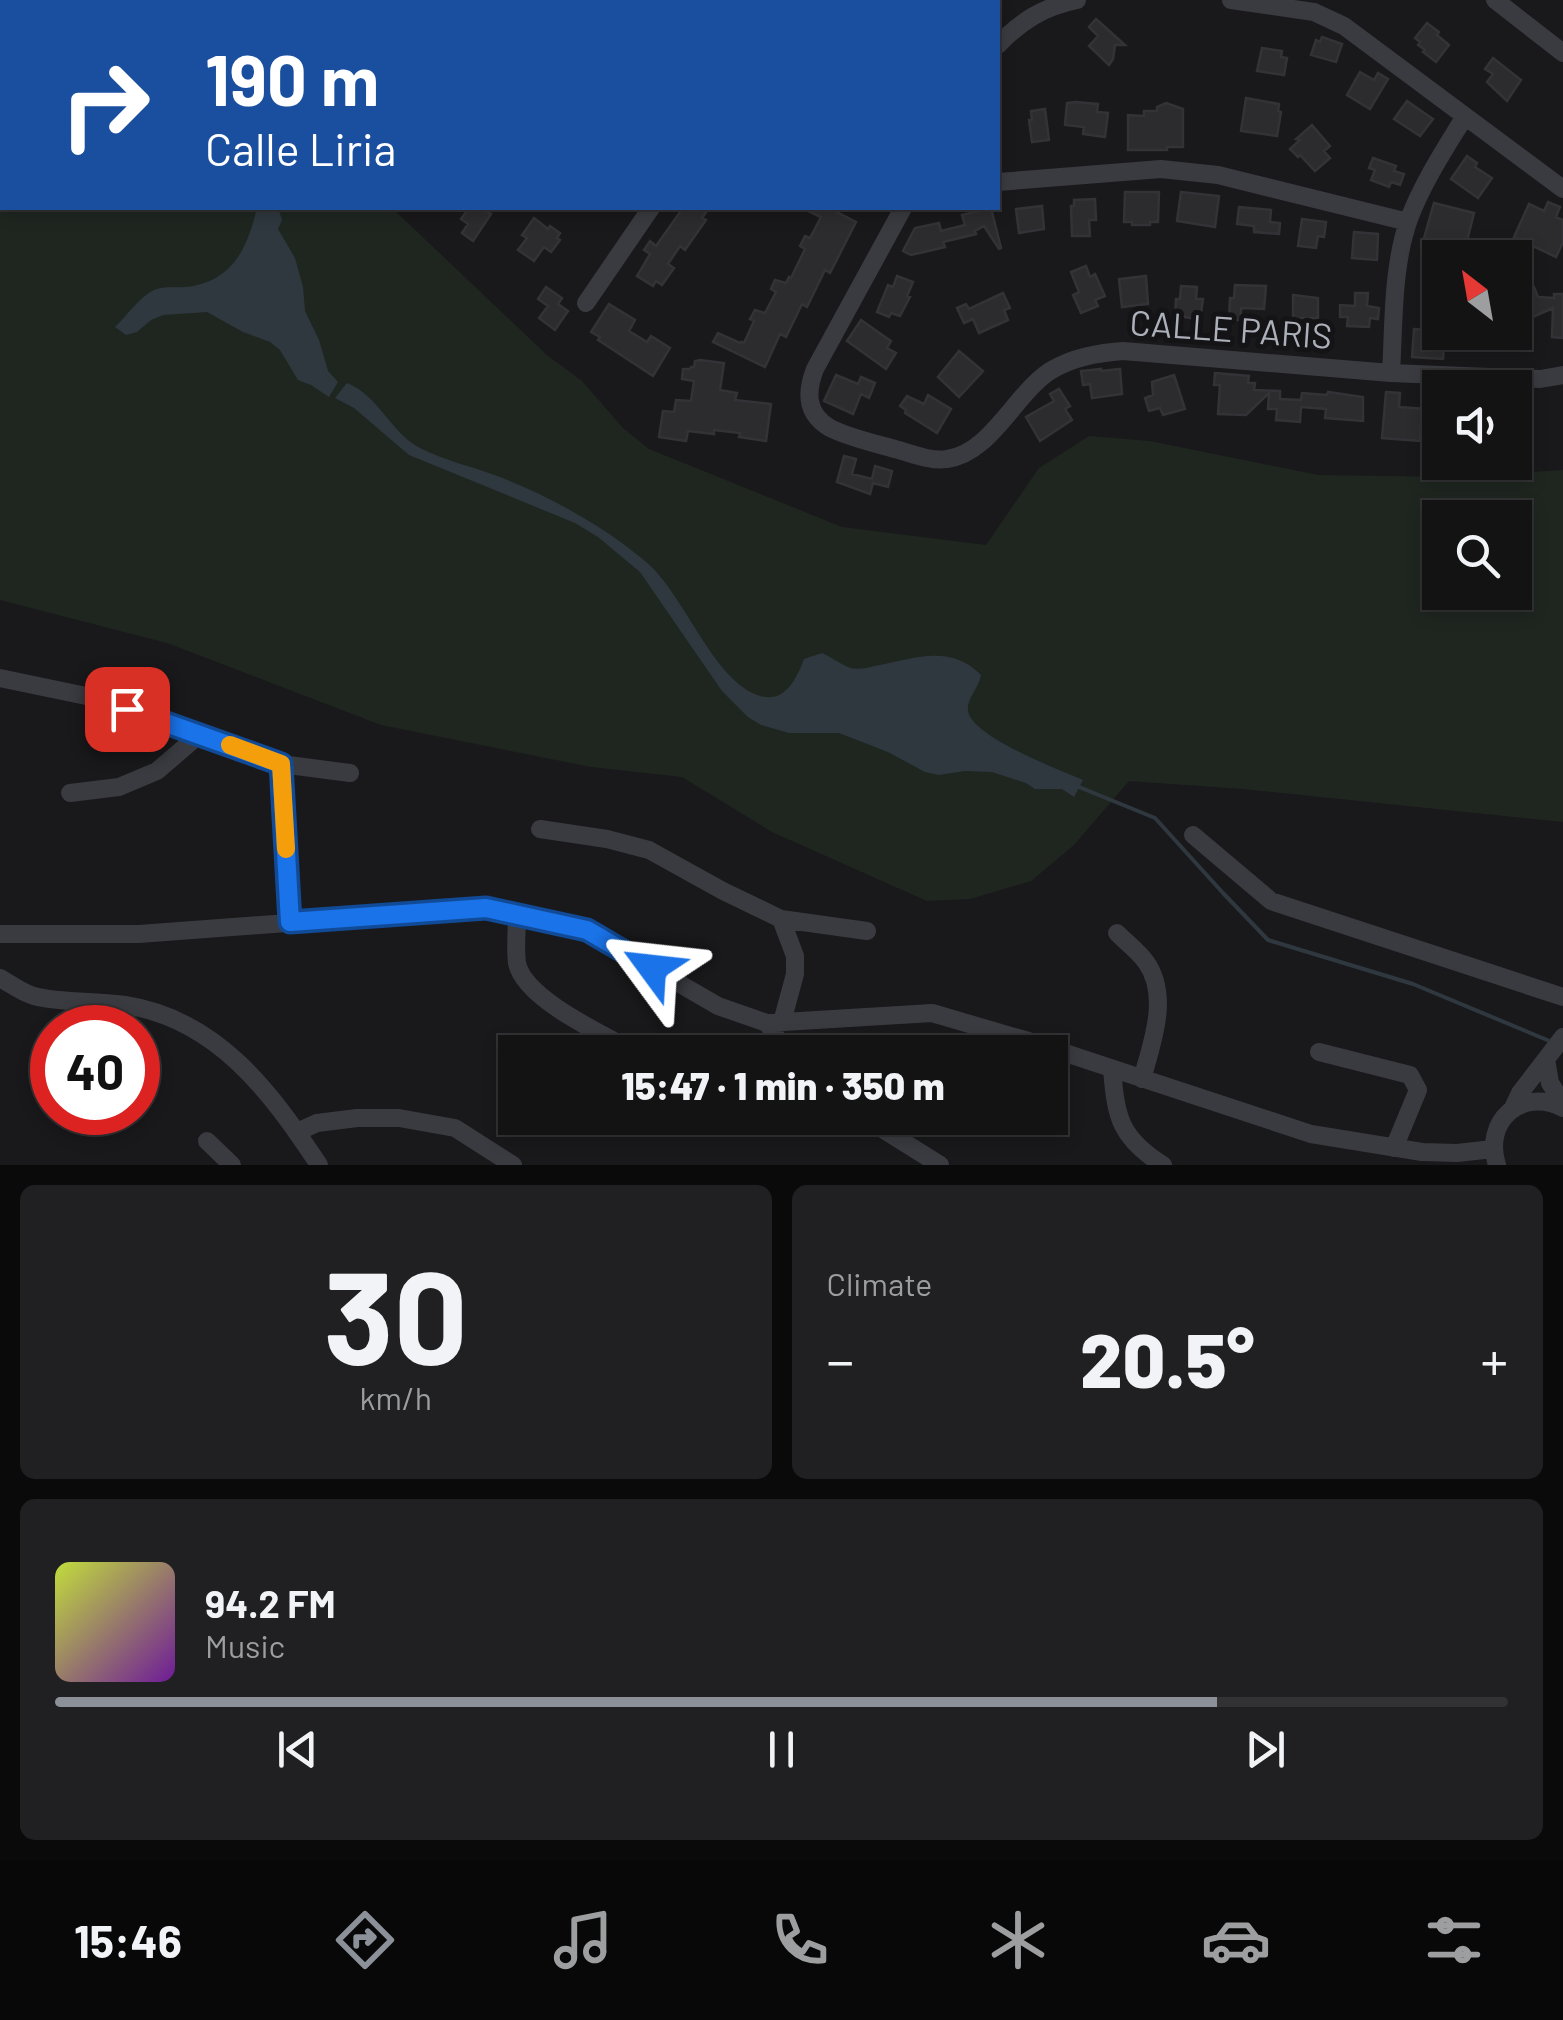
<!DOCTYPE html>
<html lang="en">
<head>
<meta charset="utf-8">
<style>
  :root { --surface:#131314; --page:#202022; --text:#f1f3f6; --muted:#9d9ea0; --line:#323234; --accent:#8c9099 }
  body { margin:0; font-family:Barlow,sans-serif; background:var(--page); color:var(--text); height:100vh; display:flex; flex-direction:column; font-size:38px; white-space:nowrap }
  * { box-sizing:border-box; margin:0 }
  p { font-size:32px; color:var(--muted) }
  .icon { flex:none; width:55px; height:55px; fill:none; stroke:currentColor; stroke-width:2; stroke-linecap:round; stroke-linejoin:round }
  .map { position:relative; height:1165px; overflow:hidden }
  .side { display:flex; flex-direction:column; gap:20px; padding:20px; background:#0a0a0b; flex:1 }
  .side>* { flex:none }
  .top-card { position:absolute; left:0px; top:0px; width:1000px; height:210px; box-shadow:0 5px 15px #0003,0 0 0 2px var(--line); background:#1a4fa0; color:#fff; overflow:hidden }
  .needle { width:65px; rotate:329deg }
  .buttons { position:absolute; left:1422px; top:240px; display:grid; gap:20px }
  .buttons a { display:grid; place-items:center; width:110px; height:110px; border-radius:0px; background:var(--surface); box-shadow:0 5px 15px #0003,0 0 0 2px var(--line); font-size:50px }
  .speed { position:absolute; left:30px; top:1005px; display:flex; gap:20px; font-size:50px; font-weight:700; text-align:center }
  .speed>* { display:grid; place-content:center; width:130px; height:130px; border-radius:50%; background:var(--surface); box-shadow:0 5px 15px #0003,0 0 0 2px var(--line); line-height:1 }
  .speed .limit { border:15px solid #d22; background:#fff; color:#111 }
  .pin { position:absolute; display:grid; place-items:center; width:85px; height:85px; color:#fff; margin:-42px; border-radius:20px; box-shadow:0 5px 15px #0006 }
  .me { position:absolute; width:110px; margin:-55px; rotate:300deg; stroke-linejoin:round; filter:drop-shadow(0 0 8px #0008) }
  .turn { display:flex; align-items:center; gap:35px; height:210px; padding:0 40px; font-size:45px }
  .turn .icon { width:130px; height:130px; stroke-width:2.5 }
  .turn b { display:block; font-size:70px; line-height:85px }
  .big { font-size:75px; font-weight:800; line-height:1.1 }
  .side .tile { flex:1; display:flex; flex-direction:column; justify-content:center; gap:15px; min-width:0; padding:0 35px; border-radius:15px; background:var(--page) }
  .side .dial { align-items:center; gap:0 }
  .dial b { font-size:130px; line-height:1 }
  .song { display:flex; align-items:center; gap:30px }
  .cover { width:120px; height:120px; border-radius:15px; background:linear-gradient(135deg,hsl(70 70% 55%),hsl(280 70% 35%)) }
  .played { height:10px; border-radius:5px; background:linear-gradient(90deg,var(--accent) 80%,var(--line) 80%) }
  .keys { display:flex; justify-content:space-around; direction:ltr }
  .heat { display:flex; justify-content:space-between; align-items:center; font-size:55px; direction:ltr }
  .side .tiles { flex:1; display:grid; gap:20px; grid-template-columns:1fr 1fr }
  .tile:last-child { grid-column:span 2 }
  .trip { position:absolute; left:498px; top:1035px; width:570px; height:100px; border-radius:0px; background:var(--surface); box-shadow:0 5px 15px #0003,0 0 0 2px var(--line); font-weight:800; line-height:100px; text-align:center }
  .menu { display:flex; height:160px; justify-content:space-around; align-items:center; background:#080808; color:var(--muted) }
  .menu .icon { width:70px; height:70px }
  .menu .current { color:var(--accent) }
  .menu b { font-size:45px; color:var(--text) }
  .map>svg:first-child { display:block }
  .green { fill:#1f2620; fill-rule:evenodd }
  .water { fill:#2f383f }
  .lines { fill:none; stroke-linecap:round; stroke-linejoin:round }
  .stream { stroke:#2f383f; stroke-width:4 }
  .building { fill:#2c2c2f; stroke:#333337; stroke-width:2.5 }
  .minor { stroke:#3a3b40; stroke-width:18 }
  .route-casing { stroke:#114b97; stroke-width:25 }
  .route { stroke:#1a73e8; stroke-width:18 }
  .slow { stroke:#f59e0b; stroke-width:18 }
  .labels { text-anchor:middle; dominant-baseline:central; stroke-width:10; stroke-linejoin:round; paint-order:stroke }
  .street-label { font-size:35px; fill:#acb0ba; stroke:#141416 }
</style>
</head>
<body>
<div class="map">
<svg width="1563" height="1165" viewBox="0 0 1563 1165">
  <rect width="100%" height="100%" fill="#19191b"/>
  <!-- green -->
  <path class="green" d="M0 0H234L235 2H2V208H392L548 356 582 381 623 428 649 449 842 527 986 545 1039 468 1089 436 1150 441 1318 475 1456 477 1563 470V822L1243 789 1129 781 1074 845 1031 881 970 899 927 901 772 832 682 777 591 767 381 725 167 643 0 600ZM1440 518H1515V592H1440Z"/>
  <!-- water -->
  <path class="water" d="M257 208H278L282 220 278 229 295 258 303 287 305 311 319 340 328 371 338 382 329 397 311 385 298 380 280 350 270 342 243 332 207 312 163 315 151 320 137 332 126 335 115 327C127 316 139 297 154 290 166 285 180 289 193 286 235 278 248 245 257 208Z
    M347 383C379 396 390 432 420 448 445 461 474 467 500 477 551 497 603 526 645 561 684 593 711 677 757 695 783 705 796 681 804 659L822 653C831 657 842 665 851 668 858 670 868 668 875 666 913 659 950 643 981 675 979 688 966 699 968 711 972 737 1060 770 1083 780L1074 797 1062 789H1035L1026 783 992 772 965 771 939 775 925 772 888 752 839 733H789L761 725 748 717 722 691 640 572 598 537 575 523 409 455 354 408 335 398Z"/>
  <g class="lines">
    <!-- stream -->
    <path class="stream" d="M1079 787 1155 818 1223 893 1268 940 1413 984 1552 1042"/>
  </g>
  <!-- building -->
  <path class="building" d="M1096 19 1125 45H1115L1113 59 1109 65 1089 46 1098 36 1089 27Z
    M1427 23 1439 32 1437 35 1449 45 1436 62 1423 52 1425 50 1418 45 1420 42 1415 38Z
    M1322 37 1342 44 1336 62 1311 55 1316 40 1320 42Z
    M1262 48 1282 51 1281 57 1287 58 1284 75 1257 71Z
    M1493 58 1521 80 1507 101 1487 82 1493 74 1485 69Z
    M1360 72 1374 80 1378 73 1388 79 1370 109 1347 95Z
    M1246 98 1279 104 1278 111 1281 112 1277 136 1241 131Z
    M1407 101 1433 119 1420 136 1394 119Z
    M1075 102 1098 104 1097 112 1108 113 1105 137 1083 134 1084 127 1065 125 1067 103Z
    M1166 103 1183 109V147H1167V150H1128V115L1144 116V111H1157V107Z
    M1045 109 1049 140 1032 142 1029 120H1032L1031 111Z
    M1312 125 1330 146 1324 151 1330 158 1315 171 1300 155 1298 157 1290 149 1300 140 1296 139Z
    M1467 156 1477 163 1475 167 1492 178 1478 198 1451 179Z
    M1373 158 1396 166 1394 171 1404 174 1400 185 1391 182 1389 187 1371 180 1375 170 1369 168Z
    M1125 192H1159L1158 222H1150V225H1132V222H1124Z
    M1181 192 1219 196 1215 227 1177 221Z
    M1095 199 1096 220H1089L1090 236H1072L1071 206H1074V200Z
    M1548 202 1560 207 1556 217 1563 220V242L1556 257 1514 237 1529 204 1544 211Z
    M1434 203 1474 213 1465 249 1424 238Z
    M1042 206 1044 229 1019 233 1016 209Z
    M1239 207 1271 210 1270 222 1280 223 1279 234 1254 232V226L1237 224Z
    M469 208H480L491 214 473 241 462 233 468 224 461 219Z
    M683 208H709L702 218 706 220 685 250 680 246 668 264 674 268 662 285 656 281 653 286 637 276 650 254 644 250 650 241 656 246Z
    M802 208H829L856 222 830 273 825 270 807 307 802 304 786 337 780 334 765 367 713 342 718 333 740 343 741 342 744 343 754 321 750 319 755 310 765 313 776 292 771 289 775 280 786 283 789 277 791 278 805 249 800 246 805 236 810 238 821 217Z
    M991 208 1001 248 999 249 984 226 975 231 976 234 943 242 945 247 911 255 903 251 915 228 939 223 941 231 965 225 962 215Z
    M534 218 548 229 550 226 560 233 557 238 560 240 551 252 544 247 534 261 518 250 527 238 522 235Z
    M1302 219 1326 222 1324 237 1318 236 1316 248 1298 246Z
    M1354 232 1378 234 1377 260 1352 258Z
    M1086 266 1090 277 1095 274 1105 296 1095 300 1098 306 1081 313 1073 295 1079 292 1071 272Z
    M897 276 913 282 907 296 910 297 900 316 891 313 889 317 877 312 888 285 893 287Z
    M1146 276 1148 304 1122 307 1119 279Z
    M1235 285 1266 286 1264 309 1241 308V320H1229L1230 298H1234Z
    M1181 286 1197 287 1196 299H1203L1200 320 1175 315 1176 299H1180Z
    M1515 286 1527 291 1534 287 1538 297 1554 298V294H1563V338L1552 337 1553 308 1515 325Z
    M546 287 562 298 558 304 568 311 555 330 539 318 548 306 538 299Z
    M1003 293 1010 308 1004 310 1008 320 979 333 973 319 964 323 957 308 966 304 969 309Z
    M1355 293H1368L1367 306 1379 308 1378 319 1370 318 1369 327 1347 326 1348 317H1340V305L1355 306Z
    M1293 295 1318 298V318H1293Z
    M609 304 635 320 629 331 647 342 651 336 670 348 653 376 598 340 600 337 591 332Z
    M861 320 891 341 887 348 896 353 886 369 847 341Z
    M1414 329 1445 332 1443 359 1412 357Z
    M959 351 983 371 959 397 938 377Z
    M700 360 724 363 720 390 737 393 735 400 771 404 766 441 739 437 740 433 714 430V434L688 431 686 441 659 437 663 411 674 412 676 400 691 401 694 381 682 379 683 369H690L691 367H694L695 361Z
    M1101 369V371L1120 369 1122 394 1092 398 1090 384 1083 385 1081 371Z
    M1215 373 1249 376 1248 383H1255L1254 390 1280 391V399L1301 400 1302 393 1327 395 1328 392 1363 397V421L1325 418 1326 409 1301 407 1300 422 1276 420 1277 409H1268L1269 393 1246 415 1218 414 1220 385H1214Z
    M836 375 858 384 861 377 875 383 869 398 861 394 853 414 824 401Z
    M1174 375 1185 409 1163 415 1160 408 1149 411 1145 398 1153 395 1152 382Z
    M1059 389 1070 406 1065 409 1072 420 1040 441 1026 417 1054 401 1050 394Z
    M1386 392 1400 393 1399 407 1440 410V424H1421L1420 441 1382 438Z
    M928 395 951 409 937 433 905 413 906 410 900 406 907 396 924 404Z
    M844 456 856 459 852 474 872 479 875 466 892 471 888 487 873 483 870 494 837 482Z"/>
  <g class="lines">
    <!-- minor -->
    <path class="minor" d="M1231 0 1314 12 1344 26 1563 189
      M1495 0 1563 53
      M361 2 362 0
      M575 2 577 0
      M792 2 793 0
      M998 45C1021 21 1043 7 1077 0
      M998 182 1161 169 1218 175 1408 222
      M903 208 815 369C806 392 806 414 830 428 850 438 874 443 895 449 911 453 931 462 947 459 991 453 1015 394 1050 371 1073 357 1098 353 1123 351L1391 373 1540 379 1563 375
      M586 303 651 208
      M1391 373C1394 323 1392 267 1409 219 1423 182 1445 149 1465 116
      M0 678 91 697 281 764 350 773
      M281 764 290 922
      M70 793 119 787 157 771 200 734
      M540 829 607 839 649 850 723 891 781 919 867 931
      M1193 835 1271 901 1563 997
      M517 915C517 930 515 948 517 963 524 999 604 1035 635 1052
      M781 919 795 956V974L782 1022
      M1117 933C1126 942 1138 951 1146 962 1170 996 1152 1043 1142 1079
      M0 934H139L487 908 587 930 718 1006 767 1023 932 1013 1035 1043 1311 1134 1422 1152 1457 1153 1493 1149
      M0 978C11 984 22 993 34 996 59 1003 98 1001 125 1005 217 1019 271 1092 319 1165
      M767 1023 786 1052
      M1319 1052 1410 1075 1418 1090 1394 1148
      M1546 1059 1550 1083 1563 1103
      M1112 1069C1116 1118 1120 1138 1163 1165
      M1512 1110 1520 1093 1563 1037
      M865 1118 940 1165
      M297 1132 317 1123 357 1118H399L455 1128 513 1165
      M207 1141 232 1165
      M1497 1165C1483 1121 1521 1087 1563 1108"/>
  </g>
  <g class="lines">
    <!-- route casing -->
    <g class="route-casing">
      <path id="route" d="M127 709 281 764 290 922 486 908 587 930 652 968"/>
    </g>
    <!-- route -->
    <use href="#route" class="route"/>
    <!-- slow -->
    <path class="slow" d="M230 745 281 764 286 849"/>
  </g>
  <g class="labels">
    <!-- street labels -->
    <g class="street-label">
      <text transform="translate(1231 328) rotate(4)">CALLE PARIS</text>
    </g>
  </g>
</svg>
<div class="buttons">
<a><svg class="needle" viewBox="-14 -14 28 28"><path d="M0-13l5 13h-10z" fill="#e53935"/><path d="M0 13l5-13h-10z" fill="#9d9ea0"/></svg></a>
<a><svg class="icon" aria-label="sound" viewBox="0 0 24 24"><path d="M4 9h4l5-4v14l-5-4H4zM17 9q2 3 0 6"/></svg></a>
<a><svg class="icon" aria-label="search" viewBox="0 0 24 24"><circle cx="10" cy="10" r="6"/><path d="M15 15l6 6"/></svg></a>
</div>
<div class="speed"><div class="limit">40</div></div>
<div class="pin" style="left:127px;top:709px;background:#d93025"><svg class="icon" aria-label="arrive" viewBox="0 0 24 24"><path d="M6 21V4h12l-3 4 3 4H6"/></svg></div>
<svg class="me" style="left:652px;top:968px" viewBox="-20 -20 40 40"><path d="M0-17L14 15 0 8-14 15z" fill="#1a73e8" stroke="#fff" stroke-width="4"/></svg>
<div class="trip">15:47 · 1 min · 350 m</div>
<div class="top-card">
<div class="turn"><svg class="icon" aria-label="right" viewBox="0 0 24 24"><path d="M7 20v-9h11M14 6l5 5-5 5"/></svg><div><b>190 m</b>Calle Liria</div></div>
</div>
</div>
<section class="side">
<div class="tiles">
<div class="tile dial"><b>30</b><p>km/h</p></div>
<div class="tile"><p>Climate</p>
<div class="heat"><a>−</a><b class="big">20.5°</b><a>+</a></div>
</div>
<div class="tile">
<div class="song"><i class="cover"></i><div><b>94.2 FM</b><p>Music</p></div></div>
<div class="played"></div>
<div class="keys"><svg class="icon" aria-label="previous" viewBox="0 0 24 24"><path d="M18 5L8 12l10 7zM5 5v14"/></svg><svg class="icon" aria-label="pause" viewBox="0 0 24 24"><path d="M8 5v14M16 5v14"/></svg><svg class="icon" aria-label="next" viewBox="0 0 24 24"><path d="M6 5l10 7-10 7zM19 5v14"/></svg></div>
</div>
</div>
</section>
<nav class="menu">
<b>15:46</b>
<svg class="icon current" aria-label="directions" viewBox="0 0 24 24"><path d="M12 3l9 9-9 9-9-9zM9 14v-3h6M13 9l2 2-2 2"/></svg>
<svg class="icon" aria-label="music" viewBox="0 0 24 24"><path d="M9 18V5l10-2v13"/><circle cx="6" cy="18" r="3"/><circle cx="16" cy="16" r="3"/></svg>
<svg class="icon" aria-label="phone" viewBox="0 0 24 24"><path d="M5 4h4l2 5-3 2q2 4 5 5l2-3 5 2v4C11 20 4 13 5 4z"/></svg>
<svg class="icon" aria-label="climate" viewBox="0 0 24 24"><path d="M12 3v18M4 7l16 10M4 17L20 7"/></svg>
<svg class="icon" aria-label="car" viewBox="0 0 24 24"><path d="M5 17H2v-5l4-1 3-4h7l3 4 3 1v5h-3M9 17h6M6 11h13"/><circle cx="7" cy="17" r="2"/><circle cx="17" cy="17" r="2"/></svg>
<svg class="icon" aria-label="filters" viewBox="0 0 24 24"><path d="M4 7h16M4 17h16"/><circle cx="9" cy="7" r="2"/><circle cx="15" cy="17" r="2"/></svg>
</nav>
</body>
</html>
